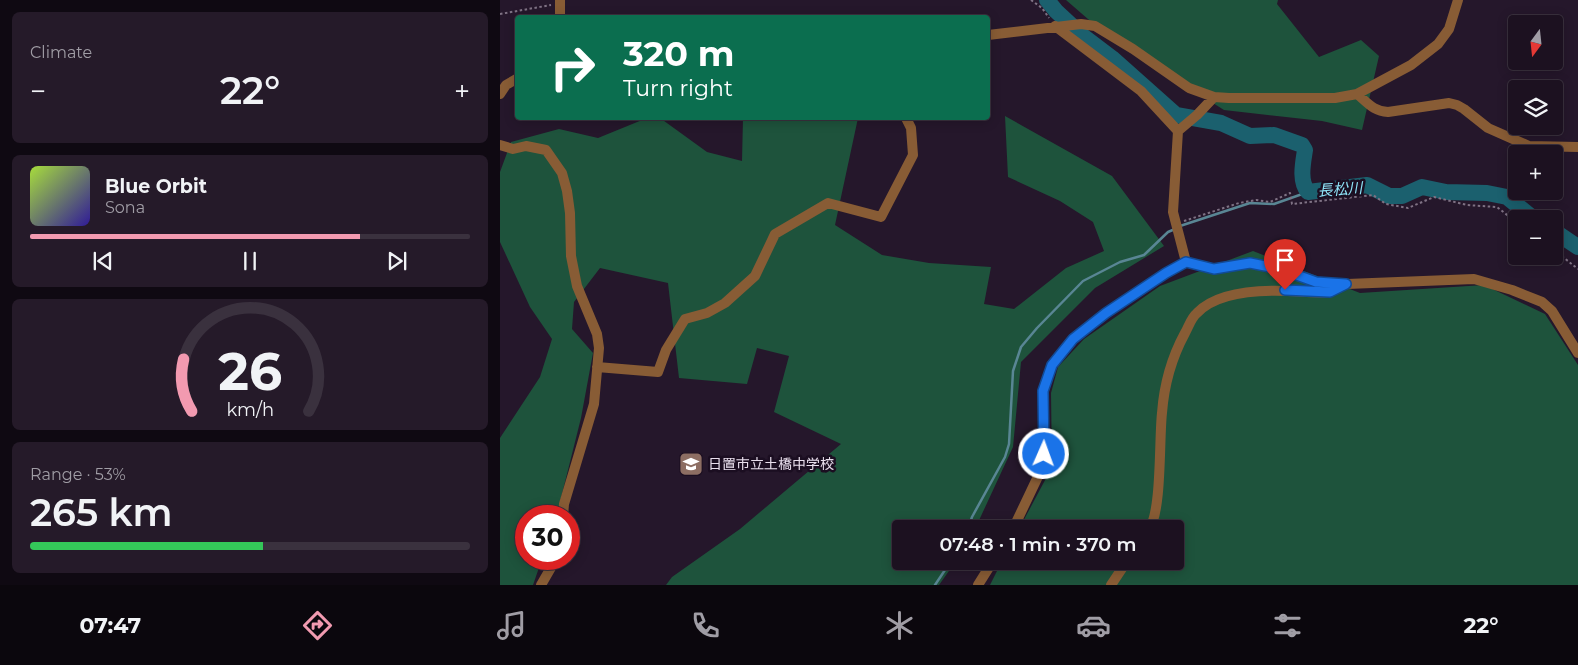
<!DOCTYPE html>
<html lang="en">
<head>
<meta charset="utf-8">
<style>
  :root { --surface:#1c1120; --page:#251a29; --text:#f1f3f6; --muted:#a09da5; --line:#3a313e; --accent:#f29ab0 }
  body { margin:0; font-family:Montserrat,"Noto Sans JP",sans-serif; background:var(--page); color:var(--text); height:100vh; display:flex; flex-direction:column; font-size:19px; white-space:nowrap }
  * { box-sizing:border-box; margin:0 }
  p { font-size:16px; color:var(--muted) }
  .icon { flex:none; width:28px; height:28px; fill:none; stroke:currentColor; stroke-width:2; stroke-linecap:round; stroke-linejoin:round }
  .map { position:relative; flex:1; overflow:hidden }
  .drawer { display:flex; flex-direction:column; gap:12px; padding:12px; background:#0f0912; width:500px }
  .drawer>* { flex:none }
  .guide { position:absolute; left:15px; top:15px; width:475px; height:105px; border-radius:5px; box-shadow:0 2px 12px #0003,0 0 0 1px var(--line); background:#0b6e4f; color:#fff; overflow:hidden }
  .needle { width:32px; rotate:195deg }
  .controls { position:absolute; left:1008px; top:15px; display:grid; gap:10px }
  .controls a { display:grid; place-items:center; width:55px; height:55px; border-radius:5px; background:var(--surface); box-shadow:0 2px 12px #0003,0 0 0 1px var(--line); font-size:25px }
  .speed { position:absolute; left:15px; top:505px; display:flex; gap:10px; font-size:25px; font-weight:700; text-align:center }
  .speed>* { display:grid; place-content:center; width:65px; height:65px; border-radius:50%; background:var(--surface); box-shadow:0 2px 12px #0003,0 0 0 1px var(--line); line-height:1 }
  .speed .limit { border:8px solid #d22; background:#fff; color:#111 }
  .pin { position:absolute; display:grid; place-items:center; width:42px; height:42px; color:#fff; margin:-51px -21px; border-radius:50% 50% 50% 0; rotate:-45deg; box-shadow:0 0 5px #0007 }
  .pin .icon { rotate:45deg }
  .me { position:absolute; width:55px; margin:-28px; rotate:2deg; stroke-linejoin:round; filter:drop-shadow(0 0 4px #0008) }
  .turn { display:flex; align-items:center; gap:18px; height:105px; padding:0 25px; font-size:22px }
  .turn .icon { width:65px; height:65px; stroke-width:2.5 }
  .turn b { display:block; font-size:35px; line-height:42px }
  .big { font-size:38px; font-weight:600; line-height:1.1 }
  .drawer .widget { flex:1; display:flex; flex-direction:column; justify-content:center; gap:8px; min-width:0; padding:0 18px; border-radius:8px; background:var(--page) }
  .drawer .dial { align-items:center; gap:0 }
  .dial svg { height:130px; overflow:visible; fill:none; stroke:var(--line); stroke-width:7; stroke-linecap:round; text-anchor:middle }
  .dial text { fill:var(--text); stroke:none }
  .song { display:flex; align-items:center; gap:15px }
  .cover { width:60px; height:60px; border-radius:8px; background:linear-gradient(135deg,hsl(80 70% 55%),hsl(250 70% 35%)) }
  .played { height:5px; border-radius:2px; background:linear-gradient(90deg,var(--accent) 75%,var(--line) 75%) }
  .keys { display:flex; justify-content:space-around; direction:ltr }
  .heat { display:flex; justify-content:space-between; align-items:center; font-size:28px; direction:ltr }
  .charge { height:8px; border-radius:4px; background:linear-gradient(90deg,#34c759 53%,var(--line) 0) }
  .trip { position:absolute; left:392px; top:520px; width:292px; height:50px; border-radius:5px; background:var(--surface); box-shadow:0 2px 12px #0003,0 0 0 1px var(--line); font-weight:600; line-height:50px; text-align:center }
  .dock { display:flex; height:80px; justify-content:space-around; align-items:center; background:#0b070d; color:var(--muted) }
  .dock .icon { width:35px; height:35px }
  .dock .on { color:var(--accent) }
  .dock b { font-size:22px; color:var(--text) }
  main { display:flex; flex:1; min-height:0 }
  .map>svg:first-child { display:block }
  .forest { fill:#1e533c }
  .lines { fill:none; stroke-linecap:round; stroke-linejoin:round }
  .stream { stroke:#598694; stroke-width:2.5 }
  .river { stroke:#1b606e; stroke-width:16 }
  .path { stroke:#7f7284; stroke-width:2; stroke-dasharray:2.5 2.5; stroke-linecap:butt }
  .minor { stroke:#885c35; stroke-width:10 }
  .route-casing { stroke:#114b97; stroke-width:12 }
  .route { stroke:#1a73e8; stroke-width:9 }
  .labels { text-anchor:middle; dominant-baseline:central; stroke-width:5; stroke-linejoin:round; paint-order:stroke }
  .poi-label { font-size:14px; fill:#e9dfed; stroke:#1b0e21; text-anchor:start }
  .water-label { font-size:15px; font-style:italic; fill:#8fe5f9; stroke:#1b0e21 }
</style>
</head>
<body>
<main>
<section class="drawer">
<div class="widget"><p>Climate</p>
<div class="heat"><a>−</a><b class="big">22°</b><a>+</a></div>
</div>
<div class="widget">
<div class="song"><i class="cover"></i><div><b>Blue Orbit</b><p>Sona</p></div></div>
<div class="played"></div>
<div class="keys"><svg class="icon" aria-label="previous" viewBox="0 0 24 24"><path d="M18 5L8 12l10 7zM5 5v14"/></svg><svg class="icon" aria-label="pause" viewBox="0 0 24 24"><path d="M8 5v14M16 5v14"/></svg><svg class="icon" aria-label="next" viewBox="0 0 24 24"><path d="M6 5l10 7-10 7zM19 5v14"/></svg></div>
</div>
<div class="widget dial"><svg viewBox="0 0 100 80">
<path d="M14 69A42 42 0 1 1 86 69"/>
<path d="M14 69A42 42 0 0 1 9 37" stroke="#f29ab0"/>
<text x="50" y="56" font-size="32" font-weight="700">26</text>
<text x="50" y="72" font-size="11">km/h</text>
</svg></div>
<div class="widget"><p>Range · 53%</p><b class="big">265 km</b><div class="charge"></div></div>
</section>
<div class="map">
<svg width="1078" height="585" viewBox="0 0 1078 585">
  <rect width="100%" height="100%" fill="#25172b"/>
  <!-- forest -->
  <path class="forest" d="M566 0H778L777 4 819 57 861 40 879 56 862 130 822 121 724 110 611 39Z
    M505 116 612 176 664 246 595 288 521 362 513 447 475 529H401V561H456L439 585H166L172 577 240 529 341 444 274 412 289 356 257 348 247 384 179 378 168 283 100 268 74 302 72 329 93 353 81 418 57 514 56 516H26V559H42L33 585H0V438L40 377 52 339 30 307 0 242V172L11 142 59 129 98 138 147 118H160L207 152 242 161 243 118H358L335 225 382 255 429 263 491 267 484 304 514 309 566 268 604 251 593 222 560 201 508 177Z
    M753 251 860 293 984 285 1045 314 1078 365V585H490L502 561H676V529H519L552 467 551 393 558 367 584 339 660 286Z"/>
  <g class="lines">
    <!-- stream -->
    <path class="stream" d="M680 226 750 203 774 204 808 192
      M468 529 472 517 505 457 509 444 513 371 521 347 537 328 583 281 620 262 644 255 668 232 675 229
      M435 585 451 561"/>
    <!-- river -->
    <path class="river" d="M547 0 556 11 583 36 612 58 676 115 721 123 750 136 774 135 802 145 805 150C803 163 799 181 808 192L867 185 889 196H902L922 187 946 192 987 193 1007 197 1034 219
      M1054 231 1078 247"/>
    <!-- path -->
    <path class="path" d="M531 0 542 8 549 18
      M0 14 51 5
      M684 221 739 203 756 200 770 202 790 193 792 204 873 195 886 204 908 208 934 197 967 205 997 207 1016 222
      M1054 250 1078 269"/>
    <!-- minor -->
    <path class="minor" d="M60 0V18
      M555 26 641 91 678 131
      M488 35 581 24 595 26 633 49 689 88 714 97 729 98H835L857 94 911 65 938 44 949 29 958 0
      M0 94 6 85 18 78
      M857 94C868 103 873 111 888 112L949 103 957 105 964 109 988 128 1029 146 1078 147
      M0 145 13 149 26 146 46 150 62 173 67 191 70 213 71 256 77 286 97 334 99 348 94 404 64 504 63 516
      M686 262 673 212 678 131 697 115 714 97
      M97 367 158 372 166 350 185 319 207 313 225 303 255 276 275 234 328 203 381 217 413 155 411 128 406 118
      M513 529 543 466 544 442 543 391 552 365 573 339 606 313 666 273 686 262 714 269 750 263 780 269 816 282 847 284 974 279 1012 290 1042 302 1052 311 1078 353
      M649 529C662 512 659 438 662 413 664 386 672 357 685 333 689 326 691 318 697 313 717 292 759 290 787 291 800 291 815 294 829 292 834 291 841 287 846 284
      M41 585 56 559
      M478 585 493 561
      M611 585 627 561"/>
  </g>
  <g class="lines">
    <!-- route casing -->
    <g class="route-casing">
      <path id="route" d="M544 454 543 391 552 365 573 339 606 313 666 273 686 262 714 269 750 263 780 269 816 282 846 284 830 292 785 290"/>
    </g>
    <!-- route -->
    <use href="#route" class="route"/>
  </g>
  <!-- icons -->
  <defs>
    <g id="school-square" transform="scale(1.25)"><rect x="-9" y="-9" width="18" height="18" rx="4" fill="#8d6e63" stroke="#1b0e21"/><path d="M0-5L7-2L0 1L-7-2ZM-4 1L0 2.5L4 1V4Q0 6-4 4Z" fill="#fff"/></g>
  </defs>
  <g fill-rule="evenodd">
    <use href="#school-square" x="191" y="464"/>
  </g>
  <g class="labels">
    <!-- poi labels -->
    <g class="poi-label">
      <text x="208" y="464">日置市立土橋中学校</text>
    </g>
    <!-- water labels -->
    <g class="water-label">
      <text transform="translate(840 189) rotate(-4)">長松川</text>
    </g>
  </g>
</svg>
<div class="controls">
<a><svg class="needle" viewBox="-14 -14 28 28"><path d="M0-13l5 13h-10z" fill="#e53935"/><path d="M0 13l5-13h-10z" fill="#a09da5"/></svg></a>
<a><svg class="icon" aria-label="layers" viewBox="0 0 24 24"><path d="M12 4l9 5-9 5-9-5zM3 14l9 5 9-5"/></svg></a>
<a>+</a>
<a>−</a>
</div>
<div class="speed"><div class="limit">30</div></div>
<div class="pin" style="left:785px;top:290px;background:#d93025"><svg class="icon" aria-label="arrive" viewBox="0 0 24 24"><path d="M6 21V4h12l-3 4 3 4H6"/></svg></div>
<svg class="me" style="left:544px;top:454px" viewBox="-20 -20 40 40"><circle r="17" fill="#1a73e8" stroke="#fff" stroke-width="3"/><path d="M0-11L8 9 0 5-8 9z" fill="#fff"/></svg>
<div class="trip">07:48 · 1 min · 370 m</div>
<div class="guide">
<div class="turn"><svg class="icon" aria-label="right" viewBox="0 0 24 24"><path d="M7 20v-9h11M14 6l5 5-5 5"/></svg><div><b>320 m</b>Turn right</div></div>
</div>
</div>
</main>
<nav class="dock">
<b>07:47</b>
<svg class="icon on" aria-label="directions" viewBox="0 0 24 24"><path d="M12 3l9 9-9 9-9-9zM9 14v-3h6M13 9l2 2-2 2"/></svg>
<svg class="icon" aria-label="music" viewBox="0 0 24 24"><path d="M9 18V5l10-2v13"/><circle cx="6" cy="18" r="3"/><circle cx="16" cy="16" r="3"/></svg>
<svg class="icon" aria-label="phone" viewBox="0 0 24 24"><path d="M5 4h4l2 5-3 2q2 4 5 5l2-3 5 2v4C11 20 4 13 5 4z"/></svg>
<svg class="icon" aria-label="climate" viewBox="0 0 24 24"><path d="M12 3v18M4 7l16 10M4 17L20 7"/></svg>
<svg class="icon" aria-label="car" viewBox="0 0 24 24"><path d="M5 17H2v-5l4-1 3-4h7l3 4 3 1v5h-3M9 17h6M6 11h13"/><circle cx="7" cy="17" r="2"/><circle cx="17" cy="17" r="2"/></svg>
<svg class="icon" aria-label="filters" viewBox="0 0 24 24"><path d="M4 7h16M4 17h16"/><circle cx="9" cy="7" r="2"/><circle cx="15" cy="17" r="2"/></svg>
<b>22°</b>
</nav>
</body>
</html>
